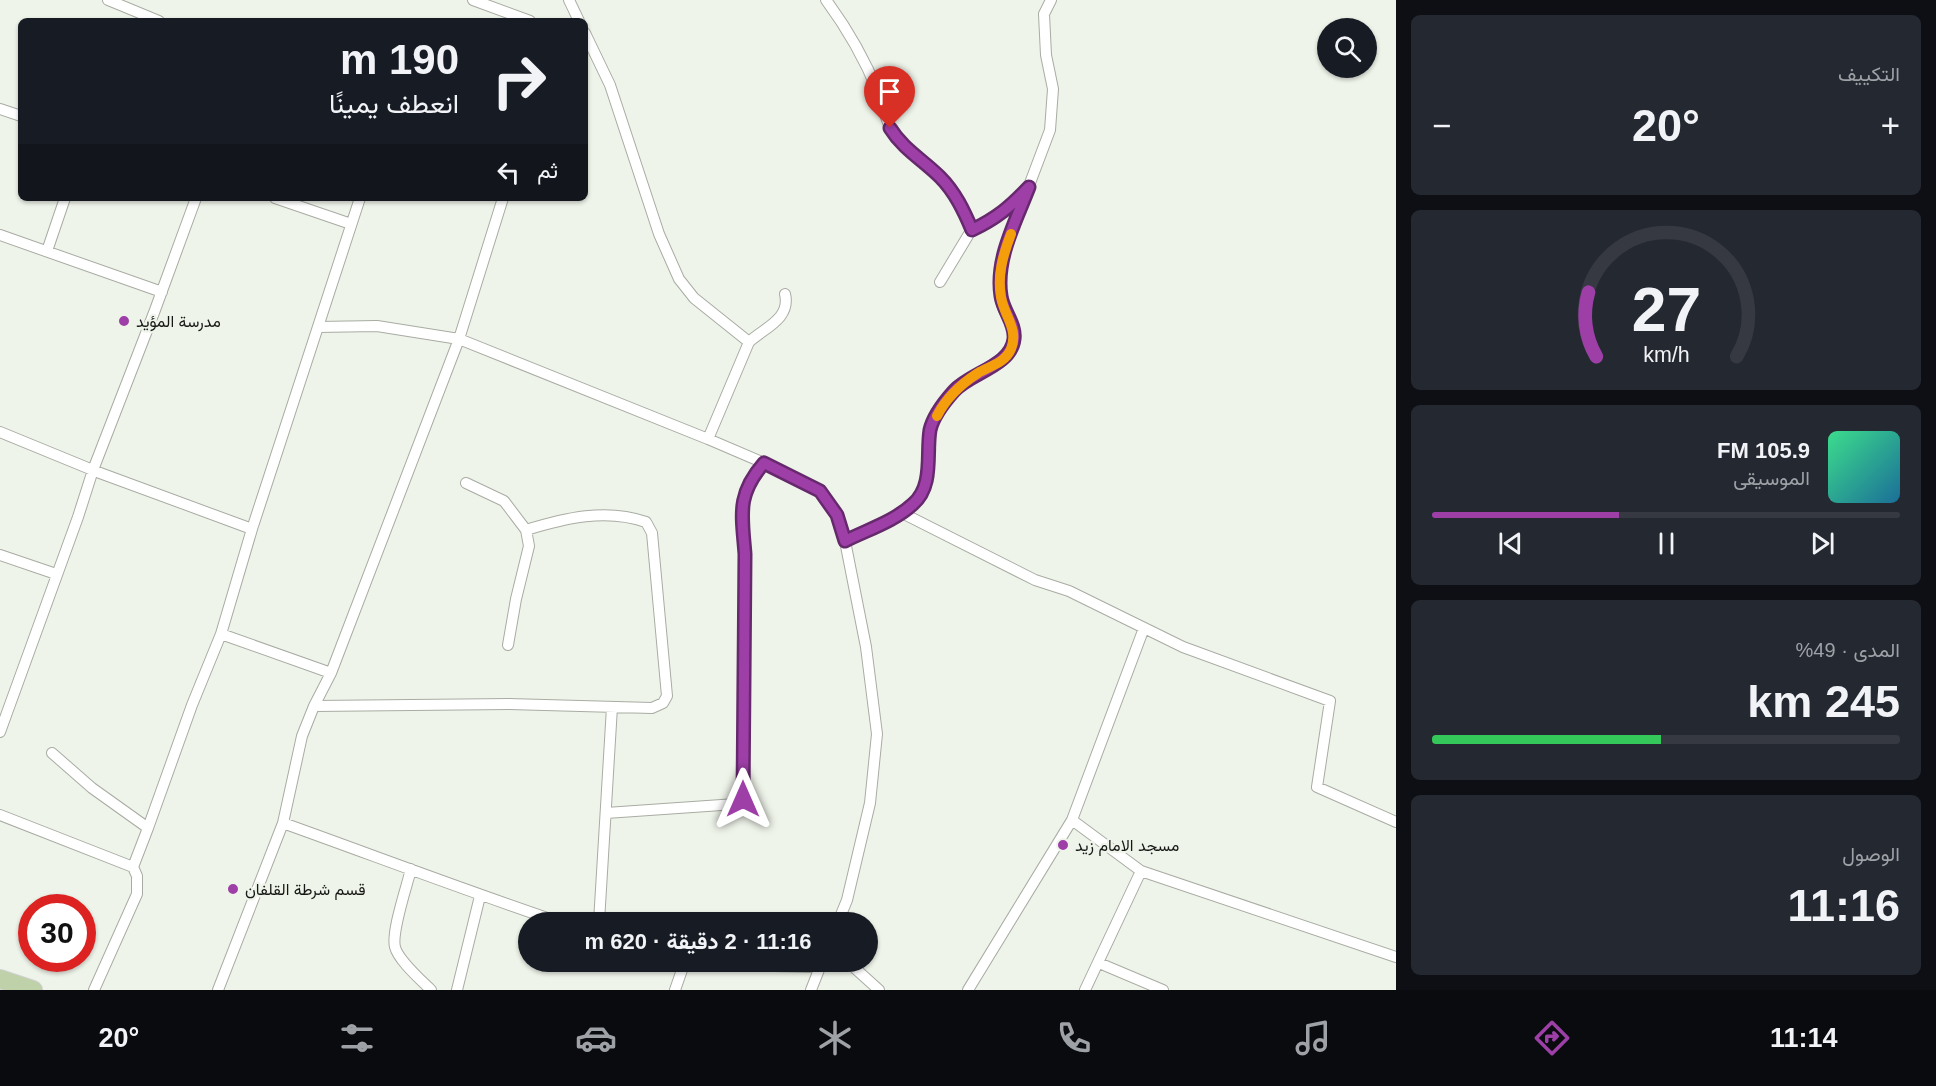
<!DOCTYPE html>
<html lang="ar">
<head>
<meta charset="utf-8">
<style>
  :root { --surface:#171b24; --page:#242831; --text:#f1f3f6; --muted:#9ea1a6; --line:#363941; --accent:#9e3fa8 }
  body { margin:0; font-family:Arial,Vazirmatn,sans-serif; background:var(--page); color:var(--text); direction:rtl; height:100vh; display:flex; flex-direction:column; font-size:22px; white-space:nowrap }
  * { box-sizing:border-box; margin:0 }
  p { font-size:20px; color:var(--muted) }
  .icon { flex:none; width:33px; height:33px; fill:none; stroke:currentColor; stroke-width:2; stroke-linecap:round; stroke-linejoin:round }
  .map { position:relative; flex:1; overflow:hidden; direction:ltr }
  .side { display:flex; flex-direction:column; gap:15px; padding:15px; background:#0d0f14; width:540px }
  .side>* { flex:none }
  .hud { position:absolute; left:18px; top:18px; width:570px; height:183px; border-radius:9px; box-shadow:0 2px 4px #0004; direction:rtl; background:#171b24; color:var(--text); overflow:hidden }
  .controls { position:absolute; left:1317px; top:18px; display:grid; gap:12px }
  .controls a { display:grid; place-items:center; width:60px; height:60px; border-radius:50%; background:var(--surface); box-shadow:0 2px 4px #0004; font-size:30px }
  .speed { position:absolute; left:18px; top:894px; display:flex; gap:12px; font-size:30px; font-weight:700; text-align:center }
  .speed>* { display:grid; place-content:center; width:78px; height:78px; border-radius:50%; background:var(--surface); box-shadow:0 2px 4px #0004; line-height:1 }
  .speed .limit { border:9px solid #d22; background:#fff; color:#111 }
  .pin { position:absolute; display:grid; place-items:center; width:51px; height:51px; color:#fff; margin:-62px -26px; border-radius:50% 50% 50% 0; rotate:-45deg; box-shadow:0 0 6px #0007 }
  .pin .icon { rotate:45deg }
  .me { position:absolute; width:66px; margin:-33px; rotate:0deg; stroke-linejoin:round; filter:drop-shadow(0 0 4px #0008) }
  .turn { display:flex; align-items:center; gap:21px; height:126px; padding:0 30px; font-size:27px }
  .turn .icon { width:78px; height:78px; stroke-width:2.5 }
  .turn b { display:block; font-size:42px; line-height:51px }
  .then { display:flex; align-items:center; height:57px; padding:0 30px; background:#0003; gap:12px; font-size:22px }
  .big { font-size:45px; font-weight:700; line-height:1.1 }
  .side .widget { flex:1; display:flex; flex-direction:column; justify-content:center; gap:9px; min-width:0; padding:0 21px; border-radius:9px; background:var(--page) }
  .side .dial { align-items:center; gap:0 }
  .dial svg { height:156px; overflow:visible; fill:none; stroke:var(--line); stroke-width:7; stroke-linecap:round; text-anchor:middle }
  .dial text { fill:var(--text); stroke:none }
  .song { display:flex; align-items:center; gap:18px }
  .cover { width:72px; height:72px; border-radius:9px; background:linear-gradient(135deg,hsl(150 70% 55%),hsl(200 70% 35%)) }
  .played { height:6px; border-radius:3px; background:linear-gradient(90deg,var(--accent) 40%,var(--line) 40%) }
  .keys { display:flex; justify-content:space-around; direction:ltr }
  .heat { display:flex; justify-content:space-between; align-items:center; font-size:33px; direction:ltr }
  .charge { height:9px; border-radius:4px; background:linear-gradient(90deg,#34c759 49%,var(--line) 0) }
  .trip { position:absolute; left:518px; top:912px; width:360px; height:60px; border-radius:30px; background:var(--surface); box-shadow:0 2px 4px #0004; font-weight:700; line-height:60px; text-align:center; direction:rtl }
  .tab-bar { display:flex; height:96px; justify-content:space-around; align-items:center; background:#090b0e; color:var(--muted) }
  .tab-bar .icon { width:42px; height:42px }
  .tab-bar .active { color:var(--accent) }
  .tab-bar b { font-size:27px; color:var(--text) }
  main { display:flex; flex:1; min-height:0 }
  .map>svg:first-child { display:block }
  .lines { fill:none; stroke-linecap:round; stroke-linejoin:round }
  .street-casing { stroke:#a8aca3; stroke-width:12 }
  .primary-casing { stroke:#d0d1d0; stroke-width:20 }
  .street { stroke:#fff; stroke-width:10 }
  .primary { stroke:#bed1a8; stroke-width:18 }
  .route-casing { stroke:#67296d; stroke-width:15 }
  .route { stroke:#9e3fa8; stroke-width:10 }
  .slow { stroke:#f59e0b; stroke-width:10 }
  .poi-dot { fill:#9e3fa8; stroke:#eff4ea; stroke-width:2 }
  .labels { text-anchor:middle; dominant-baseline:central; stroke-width:4.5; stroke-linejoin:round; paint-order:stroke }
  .poi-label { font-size:16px; fill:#161815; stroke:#eff4ea; text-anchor:start }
</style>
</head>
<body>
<main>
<section class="side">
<div class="widget"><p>التكييف</p>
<div class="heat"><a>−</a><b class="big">20°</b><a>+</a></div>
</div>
<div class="widget dial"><svg viewBox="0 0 100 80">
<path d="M14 69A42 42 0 1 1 86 69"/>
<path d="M14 69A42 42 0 0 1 10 36" stroke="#9e3fa8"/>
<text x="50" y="56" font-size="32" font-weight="700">27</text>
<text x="50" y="72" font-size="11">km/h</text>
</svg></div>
<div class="widget">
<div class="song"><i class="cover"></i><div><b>105.9 FM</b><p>الموسيقى</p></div></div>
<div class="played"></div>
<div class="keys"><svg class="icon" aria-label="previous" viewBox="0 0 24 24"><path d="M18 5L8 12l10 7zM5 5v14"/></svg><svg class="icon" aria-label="pause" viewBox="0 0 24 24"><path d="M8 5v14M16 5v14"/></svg><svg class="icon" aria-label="next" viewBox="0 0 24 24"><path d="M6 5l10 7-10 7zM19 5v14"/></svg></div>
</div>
<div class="widget"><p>المدى · 49%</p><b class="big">245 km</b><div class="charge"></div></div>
<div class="widget"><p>الوصول</p><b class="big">11:16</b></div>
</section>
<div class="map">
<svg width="1396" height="990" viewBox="0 0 1396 990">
  <rect width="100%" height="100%" fill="#eff4ea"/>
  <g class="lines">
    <!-- street casing -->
    <g class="street-casing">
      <path id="street" d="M108 0 159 21
        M473 0 530 21
        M569 0 579 21
        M826 0C846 27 865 60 878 92 883 104 885 120 892 131 904 151 926 161 941 178 955 193 964 211 972 229
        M585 33 610 85 659 234 679 279 694 298 749 342
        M0 109 21 116
        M275 198 351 224
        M0 235 162 292
        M47 251 65 198
        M940 282 972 229 993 220 1010 207 1024 191
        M318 327 377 326 459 339 708 439 764 463 820 491 837 515 845 541 866 647 877 734 870 803 847 900 838 922
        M0 432 100 473 252 529
        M708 439 749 342C764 328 791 319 785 294
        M466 483 504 501 526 530 529 546 516 599 508 645
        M902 513 1035 580 1069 591 1183 647 1330 701 1317 787 1396 822
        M845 541C867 530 895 521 913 504 933 486 926 454 930 431 932 417 945 402 954 392 970 373 1010 367 1014 340 1016 328 1009 321 1004 310 996 293 1000 270 1004 252L1050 130 1053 89 1046 55 1044 14 1051 0
        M0 555 56 574
        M221 634 331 673
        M314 706 509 704 652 708 663 703 667 696 652 533 646 522C606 508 565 518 526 530
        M0 732 78 517 93 470 155 310 196 198
        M52 753 92 788 148 828
        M606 813 736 804 741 803 743 799 745 554C742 515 736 495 764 463
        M0 815 133 867 137 876V894L94 990
        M283 823C375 856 467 891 559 922
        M133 867 148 828 192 705 221 634 252 529 360 198
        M411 869C407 886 391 932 395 947 398 960 421 980 431 990
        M1141 871 1072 820 1144 628
        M599 922 612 707
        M675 962 684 964 820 967
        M848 962 879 990
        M1099 963 1163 990
        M218 990 283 823 302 736 314 706 331 673 459 339 503 198
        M457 990 480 896
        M675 990 684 964
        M811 990 822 962
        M968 990 1072 820
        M1085 990 1141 871 1396 957"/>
    </g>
    <!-- primary casing -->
    <g class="primary-casing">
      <path id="primary" d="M0 979 33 990"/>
    </g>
    <!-- street -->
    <use href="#street" class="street"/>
    <!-- primary -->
    <use href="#primary" class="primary"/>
  </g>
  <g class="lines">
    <!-- route casing -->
    <g class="route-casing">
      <path id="route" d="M743 799 745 554C742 515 736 495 764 463L820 491 837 515 845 541C867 530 895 521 913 504 934 486 926 454 930 430 933 417 945 401 954 391 970 373 1011 366 1014 339 1016 324 1003 311 1001 296 995 259 1016 221 1029 187 1010 207 997 218 972 230 964 211 955 192 940 177 923 160 903 149 890 128"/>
    </g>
    <!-- route -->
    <use href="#route" class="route"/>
    <!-- slow -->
    <path class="slow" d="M937 416C946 398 961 384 978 373 990 366 1005 363 1011 349 1019 329 1004 316 1001 297 997 275 1003 255 1011 234"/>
  </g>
  <!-- markers -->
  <g class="poi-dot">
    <circle cx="124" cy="321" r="6"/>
    <circle cx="1063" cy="845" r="6"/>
    <circle cx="233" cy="889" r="6"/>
  </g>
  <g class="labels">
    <!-- poi labels -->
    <g class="poi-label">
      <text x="136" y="321">مدرسة المؤيد</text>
      <text x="1075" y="845">مسجد الامام زيد</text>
      <text x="245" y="889">قسم شرطة القلفان</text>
    </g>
  </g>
</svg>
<div class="controls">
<a><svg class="icon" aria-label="search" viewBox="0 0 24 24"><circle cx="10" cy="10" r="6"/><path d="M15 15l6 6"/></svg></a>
</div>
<div class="speed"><div class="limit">30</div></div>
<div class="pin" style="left:890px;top:128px;background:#d93025"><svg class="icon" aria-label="arrive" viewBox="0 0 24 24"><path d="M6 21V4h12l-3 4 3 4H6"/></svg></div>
<svg class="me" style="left:743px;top:799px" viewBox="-20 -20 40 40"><path d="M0-17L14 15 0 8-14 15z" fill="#9e3fa8" stroke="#fff" stroke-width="4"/></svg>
<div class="trip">11:16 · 2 دقيقة · 620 m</div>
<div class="hud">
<div class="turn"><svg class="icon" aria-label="right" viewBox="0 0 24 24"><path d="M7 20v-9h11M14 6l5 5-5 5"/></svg><div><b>190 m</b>انعطف يمينًا</div></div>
<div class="then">ثم<svg class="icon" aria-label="left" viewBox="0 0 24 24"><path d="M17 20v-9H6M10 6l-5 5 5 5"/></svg></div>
</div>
</div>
</main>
<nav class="tab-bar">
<b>11:14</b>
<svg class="icon active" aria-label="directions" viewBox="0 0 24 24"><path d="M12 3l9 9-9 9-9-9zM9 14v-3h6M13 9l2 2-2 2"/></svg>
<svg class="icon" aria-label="music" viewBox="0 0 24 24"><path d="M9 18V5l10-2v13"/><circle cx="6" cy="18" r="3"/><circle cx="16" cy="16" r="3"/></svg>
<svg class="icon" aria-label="phone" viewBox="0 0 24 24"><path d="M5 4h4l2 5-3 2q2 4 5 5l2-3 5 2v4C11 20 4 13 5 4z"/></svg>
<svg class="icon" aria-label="climate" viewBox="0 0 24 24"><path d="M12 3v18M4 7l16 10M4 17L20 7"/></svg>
<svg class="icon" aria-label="car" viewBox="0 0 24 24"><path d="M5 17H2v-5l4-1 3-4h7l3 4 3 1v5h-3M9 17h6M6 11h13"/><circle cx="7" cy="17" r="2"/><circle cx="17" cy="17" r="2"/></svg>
<svg class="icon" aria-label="filters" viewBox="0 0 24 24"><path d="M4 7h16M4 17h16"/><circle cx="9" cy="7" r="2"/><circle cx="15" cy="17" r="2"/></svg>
<b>20°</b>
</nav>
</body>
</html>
